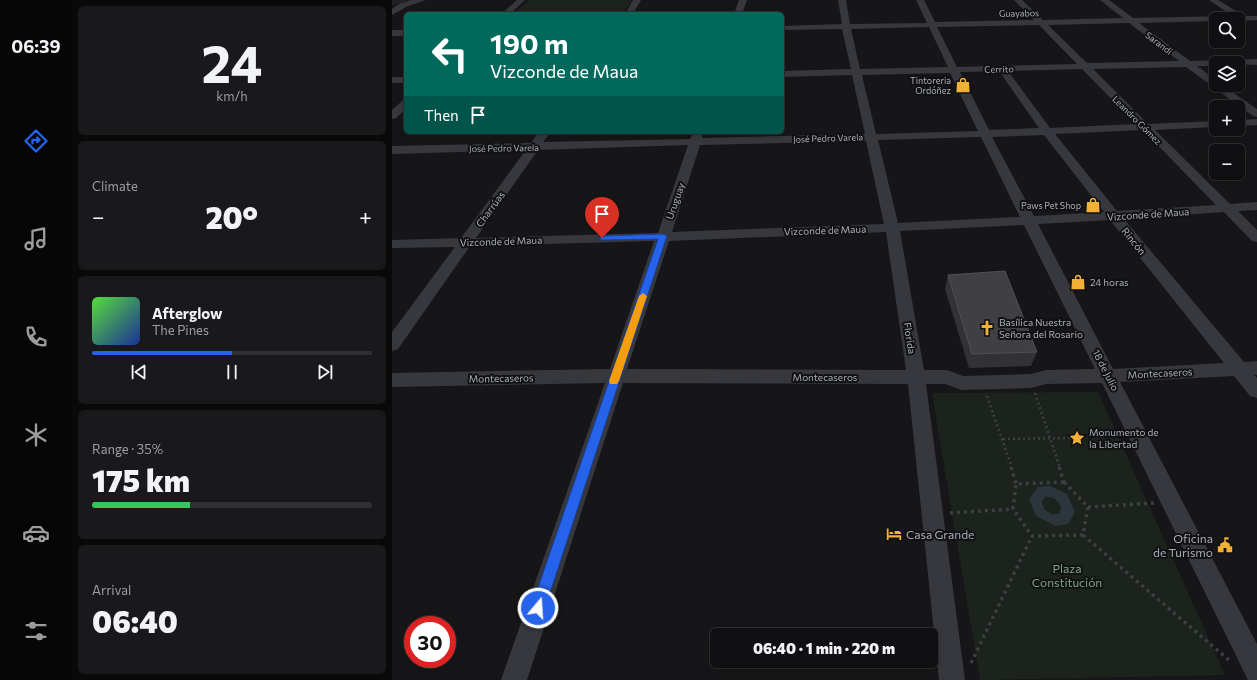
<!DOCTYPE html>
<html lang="en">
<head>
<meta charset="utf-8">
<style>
  :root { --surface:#101012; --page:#19191b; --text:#f1f3f6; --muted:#9c9d9f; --line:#303032; --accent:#2563eb }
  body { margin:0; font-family:Commissioner,sans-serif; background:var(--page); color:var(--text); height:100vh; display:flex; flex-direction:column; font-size:15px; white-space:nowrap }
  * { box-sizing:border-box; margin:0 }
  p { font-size:13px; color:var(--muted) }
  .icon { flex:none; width:22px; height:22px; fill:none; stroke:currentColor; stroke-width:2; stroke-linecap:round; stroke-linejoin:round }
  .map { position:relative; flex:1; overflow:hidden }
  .panel { display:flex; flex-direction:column; gap:6px; padding:6px; background:#09090a; width:320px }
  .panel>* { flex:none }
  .banner { position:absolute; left:12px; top:12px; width:380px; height:122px; border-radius:6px; box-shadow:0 2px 6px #0003,0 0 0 1px var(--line); background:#00695c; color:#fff; overflow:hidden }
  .buttons { position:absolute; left:817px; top:12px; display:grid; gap:8px }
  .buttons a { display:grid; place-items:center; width:36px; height:36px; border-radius:6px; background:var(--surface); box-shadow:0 2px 6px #0003,0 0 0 1px var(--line); font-size:20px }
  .speed { position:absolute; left:12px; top:616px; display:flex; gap:8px; font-size:20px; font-weight:700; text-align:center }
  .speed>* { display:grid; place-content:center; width:52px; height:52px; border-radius:50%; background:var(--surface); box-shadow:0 2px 6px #0003,0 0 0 1px var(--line); line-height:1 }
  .speed .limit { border:6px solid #d22; background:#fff; color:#111 }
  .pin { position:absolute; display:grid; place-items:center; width:34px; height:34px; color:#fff; margin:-41px -17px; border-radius:50% 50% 50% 0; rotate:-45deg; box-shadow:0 0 4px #0007 }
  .pin .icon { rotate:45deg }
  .me { position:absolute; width:44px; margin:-22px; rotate:18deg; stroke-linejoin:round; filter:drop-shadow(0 0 3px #0008) }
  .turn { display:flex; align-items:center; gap:14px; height:84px; padding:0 20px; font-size:18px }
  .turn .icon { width:52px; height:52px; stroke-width:2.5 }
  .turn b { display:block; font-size:28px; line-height:34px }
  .then { display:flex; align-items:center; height:38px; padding:0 20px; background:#0003; gap:8px; font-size:15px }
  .big { font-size:30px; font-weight:800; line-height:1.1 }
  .panel .tile { flex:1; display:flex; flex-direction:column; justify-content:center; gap:6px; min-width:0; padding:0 14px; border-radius:6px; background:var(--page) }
  .panel .dial { align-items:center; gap:0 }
  .dial b { font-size:52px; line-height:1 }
  .song { display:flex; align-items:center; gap:12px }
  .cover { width:48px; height:48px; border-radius:6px; background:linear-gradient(135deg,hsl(110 70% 55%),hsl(230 70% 35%)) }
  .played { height:4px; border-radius:2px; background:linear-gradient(90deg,var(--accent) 50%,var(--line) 50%) }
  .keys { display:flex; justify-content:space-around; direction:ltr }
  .heat { display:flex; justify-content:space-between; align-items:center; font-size:22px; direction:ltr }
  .charge { height:6px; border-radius:3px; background:linear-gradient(90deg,#34c759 35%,var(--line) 0) }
  .trip { position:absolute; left:318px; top:628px; width:228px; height:40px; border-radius:6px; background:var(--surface); box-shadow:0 2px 6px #0003,0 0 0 1px var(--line); font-weight:800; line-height:40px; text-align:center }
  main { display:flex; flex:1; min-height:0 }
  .tabs { display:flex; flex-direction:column; width:72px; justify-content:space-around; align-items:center; background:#060607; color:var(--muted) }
  .tabs .icon { width:28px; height:28px }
  .tabs .current { color:var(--accent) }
  .tabs b { font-size:18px; color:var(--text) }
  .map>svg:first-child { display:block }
  .green { fill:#1c231d }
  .water { fill:#2c353c; fill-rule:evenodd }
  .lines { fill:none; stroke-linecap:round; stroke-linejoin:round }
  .path-far1 { stroke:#3d3f44; stroke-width:2.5; stroke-dasharray:2 3; stroke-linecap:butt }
  .path { stroke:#3d3f44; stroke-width:3.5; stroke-dasharray:3 4; stroke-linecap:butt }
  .minor { fill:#37383d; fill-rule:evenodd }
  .wall { fill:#323236 }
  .shaded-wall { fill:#212124 }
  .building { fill:#3f3f44; stroke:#4f5156 }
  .route { fill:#2563eb; stroke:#184099 }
  .slow { fill:#f59e0b }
  .labels { text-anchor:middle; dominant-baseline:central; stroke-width:4; stroke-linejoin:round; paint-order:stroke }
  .far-street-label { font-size:9px; fill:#a8adb8; stroke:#111113 }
  .far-poi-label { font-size:9px; fill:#a8adb8; stroke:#111113; text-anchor:end }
  .street-label { font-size:10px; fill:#a8adb8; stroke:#111113 }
  .poi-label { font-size:10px; fill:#a8adb8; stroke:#111113; text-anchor:start }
  .near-poi-label { font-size:12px; fill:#a8adb8; stroke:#111113; text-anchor:start }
  .near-park-label { font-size:12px; fill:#7fa381; stroke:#111113 }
</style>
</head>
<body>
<main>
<nav class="tabs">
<b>06:39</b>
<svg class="icon current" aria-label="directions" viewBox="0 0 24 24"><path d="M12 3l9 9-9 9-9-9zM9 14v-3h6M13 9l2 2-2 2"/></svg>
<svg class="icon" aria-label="music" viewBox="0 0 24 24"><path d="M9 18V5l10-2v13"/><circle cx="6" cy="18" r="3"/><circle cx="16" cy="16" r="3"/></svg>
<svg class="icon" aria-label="phone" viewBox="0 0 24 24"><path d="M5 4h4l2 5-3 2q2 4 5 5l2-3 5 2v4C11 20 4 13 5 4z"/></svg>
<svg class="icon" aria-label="climate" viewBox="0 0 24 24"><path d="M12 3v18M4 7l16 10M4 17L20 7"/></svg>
<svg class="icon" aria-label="car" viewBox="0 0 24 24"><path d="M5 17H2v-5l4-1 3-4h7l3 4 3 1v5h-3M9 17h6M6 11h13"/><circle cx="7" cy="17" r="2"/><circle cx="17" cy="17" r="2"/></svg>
<svg class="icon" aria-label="filters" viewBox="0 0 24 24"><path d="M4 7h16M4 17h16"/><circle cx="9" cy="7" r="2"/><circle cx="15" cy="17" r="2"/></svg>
</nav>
<section class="panel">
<div class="tile dial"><b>24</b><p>km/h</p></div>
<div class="tile"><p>Climate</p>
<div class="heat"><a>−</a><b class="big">20°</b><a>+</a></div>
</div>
<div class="tile">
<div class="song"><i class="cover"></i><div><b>Afterglow</b><p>The Pines</p></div></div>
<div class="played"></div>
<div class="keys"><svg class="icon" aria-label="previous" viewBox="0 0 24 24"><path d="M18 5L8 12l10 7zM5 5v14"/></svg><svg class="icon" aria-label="pause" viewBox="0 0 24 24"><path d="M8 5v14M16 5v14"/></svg><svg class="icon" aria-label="next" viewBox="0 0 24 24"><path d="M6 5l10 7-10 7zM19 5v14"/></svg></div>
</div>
<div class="tile"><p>Range · 35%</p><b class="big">175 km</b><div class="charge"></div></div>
<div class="tile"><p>Arrival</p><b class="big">06:40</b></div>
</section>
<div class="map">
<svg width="865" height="680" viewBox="0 0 865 680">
  <rect width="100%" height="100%" fill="#161618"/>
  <!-- green -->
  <path class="green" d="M137 0H240L230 14H121Z
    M706 392 833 675 588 680 540 393Z"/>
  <!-- water -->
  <path class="water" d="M658 486 675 494 683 512 676 524 663 526 644 516 637 499 646 487ZM653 497C662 496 665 499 669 508L667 514H659L652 509 650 502Z"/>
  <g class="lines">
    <!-- path-far1 -->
    <path class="path-far1" d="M643 393 668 468
      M595 396 620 468
      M611 439 681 438"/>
    <!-- path -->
    <path class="path" d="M619 467 624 484
      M667 467 672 482
      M672 482 696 507 691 535 640 536 621 509 624 484Z
      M696 507 762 503
      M558 513 621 509
      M691 535 838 661
      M579 663 640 536"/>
    <!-- minor -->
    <path class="minor" d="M20 0H34L16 6 0 15V9L10 2Z
      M125 0H133L118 14H109Z
      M241 0H249L241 14H233Z
      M347 0H355L350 14H342Z
      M446 0H454L458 24 535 23 524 0H532L543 22 642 20 622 0H630L651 20 731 18 708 0H717L741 18 841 16 817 0H826L852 16H865V20L846 21V19H824V21L747 23 798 61 865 59V65L824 63V66H805L824 80V85H830L865 109V117L861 116 794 67 701 69 756 124 824 121V127L763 130 838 204 865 202V210L846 211 865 230V242L860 241 832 212 732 219 852 362 865 361V375H862L865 378V398L858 396 842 376 728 382 865 644V680H856L710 383 654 384 639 388 570 390 553 384H534L573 680H547L516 384 231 383 135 680H109L213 383 0 387V373L218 369 262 241 78 246 6 349 0 351V332L63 247 0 248V240L69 238 134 150 0 154V146L139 143 147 132H159L151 142 298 139 301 132H311L310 138 473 134 460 75 390 77V71L459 69 450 29 390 30V26L450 24ZM737 23 787 61 695 63 656 25ZM647 25 685 64 565 67 545 27ZM537 27 556 67 468 69 459 29ZM690 69 744 124 658 128 616 71ZM607 71 647 128 597 130 568 72ZM558 73 586 131 484 134 470 75ZM751 130 824 205 725 211 663 134ZM652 135 712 212 642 216 600 137ZM589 137 628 217 506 223 486 140ZM474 141 492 224 280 232 308 145ZM296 145 266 233 84 238 146 150ZM718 220 832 363 721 369 646 224ZM632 225 703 369 654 370 639 374 571 376 555 370H532L508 231ZM494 232 514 370 235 369 277 241Z
      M0 30H14V36H0Z
      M0 77H14V83H0Z
      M14 100V109L4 118 0 119V110L10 101Z
      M865 119V125L846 126V120Z"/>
  </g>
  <!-- wall -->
  <path class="wall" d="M556 275 645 352 639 366 577 368 553 289Z"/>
  <!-- shaded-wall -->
  <path class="shaded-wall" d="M0 0H14L15 2 0 5Z"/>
  <!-- building -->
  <path class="building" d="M613 271 645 352 580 354 556 275Z"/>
  <!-- route -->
  <path class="route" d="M271 234 275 236 153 608 151 612 146 614 141 612 139 608 266 239 210 240 207 238 210 236Z"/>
  <!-- slow -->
  <path class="slow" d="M251 293 255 296 227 381 225 384H218L217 381 247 296Z"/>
  <!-- icons -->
  <defs>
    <g id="shop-bare" transform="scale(1.2)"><path d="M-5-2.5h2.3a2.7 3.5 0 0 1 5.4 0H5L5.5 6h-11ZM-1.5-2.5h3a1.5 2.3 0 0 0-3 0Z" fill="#f2b134" stroke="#111113" stroke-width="2.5" paint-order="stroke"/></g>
    <g id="church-bare" transform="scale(1.2)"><path d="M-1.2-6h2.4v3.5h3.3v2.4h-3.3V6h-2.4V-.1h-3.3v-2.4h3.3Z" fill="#f2b134" stroke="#111113" stroke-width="2.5" paint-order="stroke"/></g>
    <g id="sight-bare" transform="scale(1.2)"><path d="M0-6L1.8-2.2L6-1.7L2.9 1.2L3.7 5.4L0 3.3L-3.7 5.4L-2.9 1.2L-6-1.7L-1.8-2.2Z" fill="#f2b134" stroke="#111113" stroke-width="2.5" paint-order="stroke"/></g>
    <g id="hotel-bare" transform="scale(1.2)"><path d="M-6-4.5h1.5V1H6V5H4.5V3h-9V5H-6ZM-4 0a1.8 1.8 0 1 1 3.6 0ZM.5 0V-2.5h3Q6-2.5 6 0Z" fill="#f2b134" stroke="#111113" stroke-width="2.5" paint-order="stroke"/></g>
    <g id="civic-bare" transform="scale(1.2)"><path d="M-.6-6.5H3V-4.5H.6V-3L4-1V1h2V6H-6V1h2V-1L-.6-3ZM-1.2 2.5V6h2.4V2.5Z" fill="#f2b134" stroke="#111113" stroke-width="2.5" paint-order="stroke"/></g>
  </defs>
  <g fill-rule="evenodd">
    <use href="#shop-bare" x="571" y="85"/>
    <use href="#shop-bare" x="701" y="205"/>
    <use href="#shop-bare" x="686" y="282"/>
    <use href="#church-bare" x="595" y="328"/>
    <use href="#sight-bare" x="685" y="438"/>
    <use href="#hotel-bare" x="502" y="534"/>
    <use href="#civic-bare" x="833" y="545"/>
  </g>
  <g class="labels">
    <!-- far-street labels -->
    <g class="far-street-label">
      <text transform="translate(627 13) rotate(-1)">Guayabos</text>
      <text transform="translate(767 43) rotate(37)">Sarandí</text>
      <text transform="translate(607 69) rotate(-1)">Cerrito</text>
      <text transform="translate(745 120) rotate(45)">Leandro Gómez</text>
      <text transform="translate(436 138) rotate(-2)">José Pedro Varela</text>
      <text transform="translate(112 148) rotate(-1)">José Pedro Varela</text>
    </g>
    <!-- far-poi labels -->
    <g class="far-poi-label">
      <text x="559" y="80">Tintoreria<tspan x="559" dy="10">Ordóñez</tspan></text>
      <text x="689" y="205">Paws Pet Shop</text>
    </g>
    <!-- street labels -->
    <g class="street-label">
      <text transform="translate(283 201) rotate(-71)">Uruguay</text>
      <text transform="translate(98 209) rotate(-54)">Charrúas</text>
      <text transform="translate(756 214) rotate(-4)">Vizconde de Maua</text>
      <text transform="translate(433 230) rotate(-2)">Vizconde de Maua</text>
      <text transform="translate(109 241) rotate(-2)">Vizconde de Maua</text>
      <text transform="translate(742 241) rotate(51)">Rincón</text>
      <text transform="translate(518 338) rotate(81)">Florida</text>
      <text transform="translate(714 370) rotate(63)">18 de Julio</text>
      <text transform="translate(768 373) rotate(-3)">Montecaseros</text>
      <text x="433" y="377">Montecaseros</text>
      <text transform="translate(109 378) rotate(-1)">Montecaseros</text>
    </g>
    <!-- poi labels -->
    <g class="poi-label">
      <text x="698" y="282">24 horas</text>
      <text x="607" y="322">Basílica Nuestra<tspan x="607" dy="12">Señora del Rosario</tspan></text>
      <text x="697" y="432">Monumento de<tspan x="697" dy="12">la Libertad</tspan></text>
    </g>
    <!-- near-poi labels -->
    <g class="near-poi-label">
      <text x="514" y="534">Casa Grande</text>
      <text x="821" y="538" text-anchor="end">Oficina<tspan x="821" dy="14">de Turismo</tspan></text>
    </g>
    <!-- near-park labels -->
    <g class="near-park-label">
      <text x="675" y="568">Plaza<tspan x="675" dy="14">Constitución</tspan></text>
    </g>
  </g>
</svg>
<div class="buttons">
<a><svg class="icon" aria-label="search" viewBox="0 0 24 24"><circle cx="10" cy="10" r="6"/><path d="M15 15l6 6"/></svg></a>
<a><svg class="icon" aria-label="layers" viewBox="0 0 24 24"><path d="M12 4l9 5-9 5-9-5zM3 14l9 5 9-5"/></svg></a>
<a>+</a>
<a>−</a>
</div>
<div class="speed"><div class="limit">30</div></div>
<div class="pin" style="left:210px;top:238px;background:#d93025"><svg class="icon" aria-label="arrive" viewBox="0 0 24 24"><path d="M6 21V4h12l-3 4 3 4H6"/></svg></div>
<svg class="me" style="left:146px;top:608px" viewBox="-20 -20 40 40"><circle r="17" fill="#2563eb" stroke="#fff" stroke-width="3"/><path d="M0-11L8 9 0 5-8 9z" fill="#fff"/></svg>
<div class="trip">06:40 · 1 min · 220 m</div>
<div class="banner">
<div class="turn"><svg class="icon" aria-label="left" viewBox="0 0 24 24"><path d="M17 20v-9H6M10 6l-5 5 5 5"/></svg><div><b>190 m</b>Vizconde de Maua</div></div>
<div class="then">Then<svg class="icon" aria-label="arrive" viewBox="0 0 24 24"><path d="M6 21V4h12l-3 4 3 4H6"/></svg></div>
</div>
</div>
</main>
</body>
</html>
